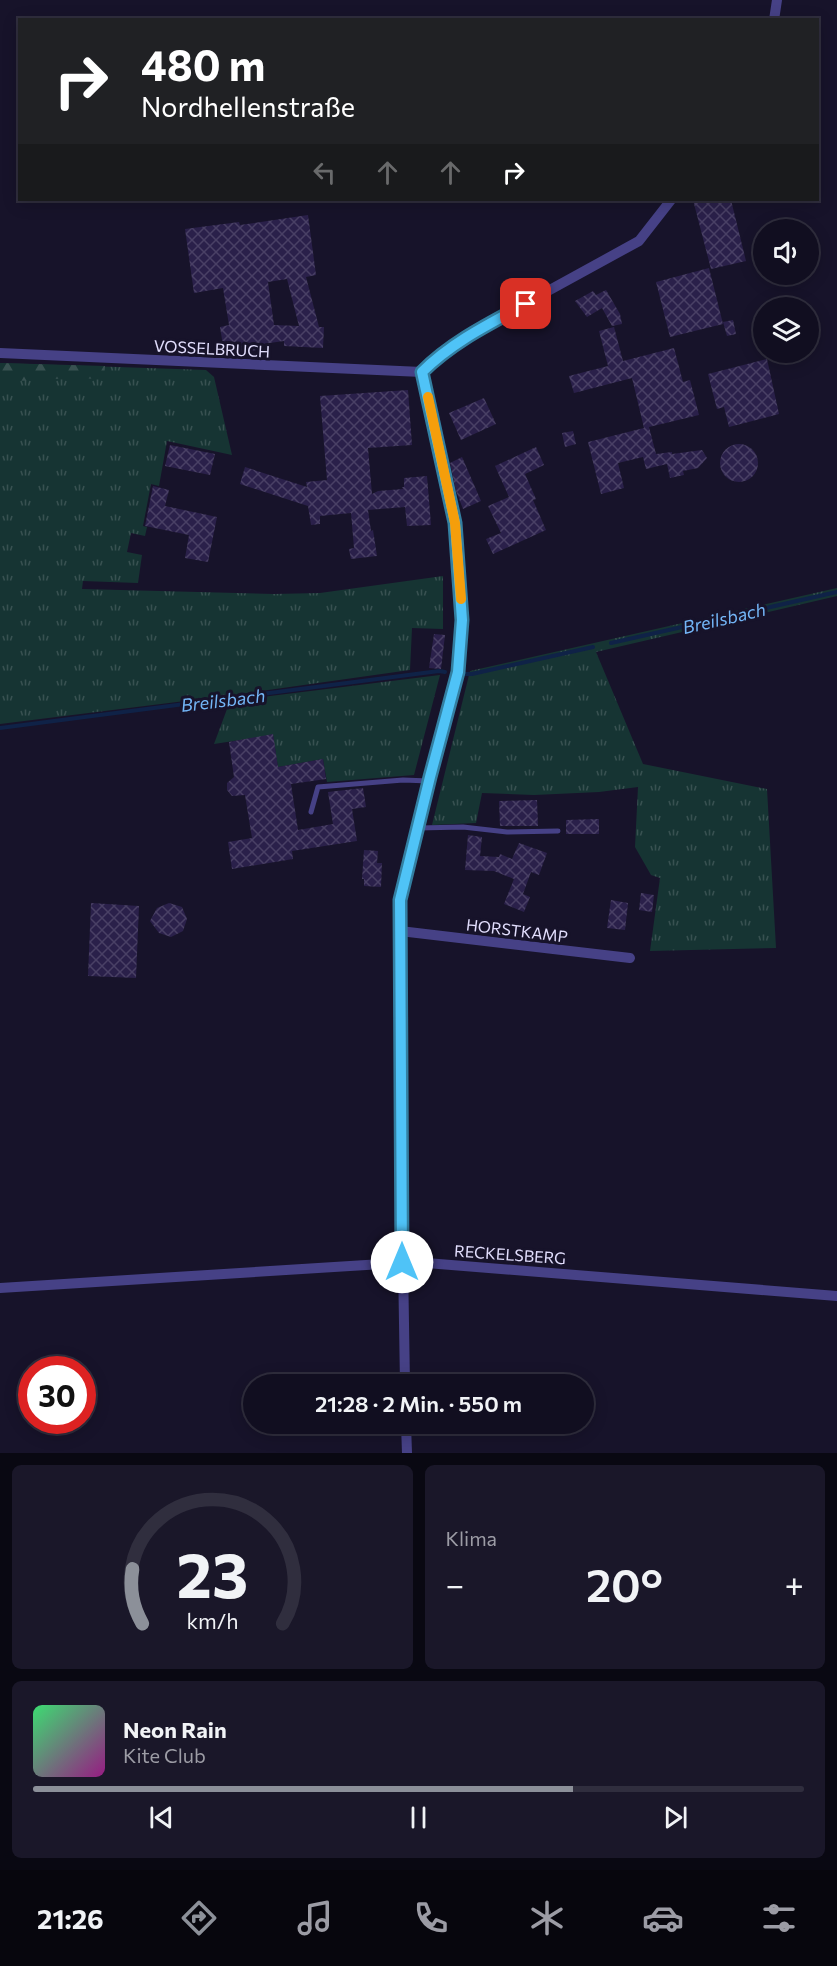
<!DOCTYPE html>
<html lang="de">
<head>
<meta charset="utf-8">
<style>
  :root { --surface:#110e20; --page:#1a1729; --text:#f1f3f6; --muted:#9c9ca5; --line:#302e3e; --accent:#8c9099 }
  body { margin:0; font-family:Commissioner,sans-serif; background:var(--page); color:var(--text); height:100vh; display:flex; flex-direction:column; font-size:22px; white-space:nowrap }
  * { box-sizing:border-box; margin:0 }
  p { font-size:20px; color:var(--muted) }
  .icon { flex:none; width:33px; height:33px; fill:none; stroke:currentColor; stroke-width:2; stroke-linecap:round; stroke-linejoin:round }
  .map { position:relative; height:1453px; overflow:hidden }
  .drawer { display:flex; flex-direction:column; gap:12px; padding:12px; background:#090812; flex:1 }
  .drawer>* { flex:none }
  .top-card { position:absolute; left:18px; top:18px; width:801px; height:183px; border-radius:0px; box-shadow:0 3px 15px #0003,0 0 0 2px var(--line); background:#202124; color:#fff; overflow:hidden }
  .controls { position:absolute; left:753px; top:219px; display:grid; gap:12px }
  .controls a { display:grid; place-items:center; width:66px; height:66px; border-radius:50%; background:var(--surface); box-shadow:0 3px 15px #0003,0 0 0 2px var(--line); font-size:30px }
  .speed { position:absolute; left:18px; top:1356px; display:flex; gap:12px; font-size:30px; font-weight:700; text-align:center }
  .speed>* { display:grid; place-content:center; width:78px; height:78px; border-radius:50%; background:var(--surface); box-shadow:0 3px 15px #0003,0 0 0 2px var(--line); line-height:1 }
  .speed .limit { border:9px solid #d22; background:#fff; color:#111 }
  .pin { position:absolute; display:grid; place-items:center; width:51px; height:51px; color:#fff; margin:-26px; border-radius:12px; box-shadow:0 3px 9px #0006 }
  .me { position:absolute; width:66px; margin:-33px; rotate:0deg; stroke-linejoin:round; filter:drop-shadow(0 0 4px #0008) }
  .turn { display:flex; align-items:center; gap:21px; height:126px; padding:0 24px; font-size:27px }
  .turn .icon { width:78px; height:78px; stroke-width:2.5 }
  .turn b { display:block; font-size:42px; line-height:51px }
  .lanes { display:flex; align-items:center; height:57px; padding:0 24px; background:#0003; justify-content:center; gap:30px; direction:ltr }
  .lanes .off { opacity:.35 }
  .big { font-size:45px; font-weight:600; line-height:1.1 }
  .drawer .tile { flex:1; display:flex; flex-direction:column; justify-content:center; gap:9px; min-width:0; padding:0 21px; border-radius:9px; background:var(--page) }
  .drawer .dial { align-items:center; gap:0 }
  .dial svg { height:156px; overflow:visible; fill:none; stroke:var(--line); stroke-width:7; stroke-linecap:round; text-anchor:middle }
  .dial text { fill:var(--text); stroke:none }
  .song { display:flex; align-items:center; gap:18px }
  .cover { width:72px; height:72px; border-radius:9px; background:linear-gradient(135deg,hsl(140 70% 55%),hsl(310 70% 35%)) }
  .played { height:6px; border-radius:3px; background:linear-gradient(90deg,var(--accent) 70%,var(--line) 70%) }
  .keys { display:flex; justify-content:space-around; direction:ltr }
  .heat { display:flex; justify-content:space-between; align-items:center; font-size:33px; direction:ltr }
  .drawer .tiles { flex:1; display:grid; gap:12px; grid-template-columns:1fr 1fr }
  .tile:last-child { grid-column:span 2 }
  .trip { position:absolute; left:243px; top:1374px; width:351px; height:60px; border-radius:30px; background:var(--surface); box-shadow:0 3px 15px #0003,0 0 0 2px var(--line); font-weight:600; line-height:60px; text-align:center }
  .tab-bar { display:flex; height:96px; justify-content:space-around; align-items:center; background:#07060d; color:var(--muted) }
  .tab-bar .icon { width:42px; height:42px }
  .tab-bar .selected { color:var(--accent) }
  .tab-bar b { font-size:27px; color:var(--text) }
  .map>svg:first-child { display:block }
  .grass { fill:url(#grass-tufts) }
  .forest { fill:url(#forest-firs) }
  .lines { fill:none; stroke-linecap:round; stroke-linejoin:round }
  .stream { stroke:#0f2247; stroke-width:4 }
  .building { fill:url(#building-cross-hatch); fill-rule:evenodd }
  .lane { stroke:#464186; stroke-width:5 }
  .street { stroke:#464186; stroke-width:10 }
  .route-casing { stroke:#337fa1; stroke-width:15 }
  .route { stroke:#4fc3f7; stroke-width:10 }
  .slow { stroke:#f59e0b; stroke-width:10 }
  .labels { text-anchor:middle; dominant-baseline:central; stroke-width:6; stroke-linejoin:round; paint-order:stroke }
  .street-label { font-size:16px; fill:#e2defd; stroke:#17132a }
  .water-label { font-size:18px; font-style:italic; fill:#73b5f6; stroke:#17132a }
</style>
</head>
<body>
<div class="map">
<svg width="837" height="1453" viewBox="0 0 837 1453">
  <defs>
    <pattern id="grass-tufts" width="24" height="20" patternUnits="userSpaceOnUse" patternTransform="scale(1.5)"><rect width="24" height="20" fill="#163433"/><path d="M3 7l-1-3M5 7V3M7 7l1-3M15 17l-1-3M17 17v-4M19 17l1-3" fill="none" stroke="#385151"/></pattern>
    <pattern id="forest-firs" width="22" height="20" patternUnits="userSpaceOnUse" patternTransform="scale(1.5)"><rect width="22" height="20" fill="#163433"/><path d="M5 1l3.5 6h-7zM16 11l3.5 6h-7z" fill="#385151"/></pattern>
    <pattern id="building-cross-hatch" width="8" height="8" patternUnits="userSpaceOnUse" patternTransform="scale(1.5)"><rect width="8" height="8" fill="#2a204a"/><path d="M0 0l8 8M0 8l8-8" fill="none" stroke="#494065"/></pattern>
  </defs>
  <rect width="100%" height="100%" fill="#17132a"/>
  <!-- grass -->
  <path class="grass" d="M0 363 206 370 214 377 232 455 167 441 159 486 151 484 143 526 147 527 145 536 131 533 127 552 142 555 138 583 83 581 82 589 274 594 320 593 443 576V629L412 628 410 670 233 695 0 724Z
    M837 588V596L596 652 643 764 767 789 776 948 650 951 660 878 651 875 635 847 638 787 599 792 534 795 482 793 476 823 432 825 470 671Z
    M440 675 414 775 327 782 323 759 278 767 273 735 214 744 230 701Z"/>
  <!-- forest -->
  <path class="forest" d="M0 363 105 366 104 379 71 378 0 382Z"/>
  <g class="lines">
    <!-- stream -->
    <path class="stream" d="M611 643 837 592
      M464 674H472L593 647
      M0 728 439 671 445 672"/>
  </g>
  <!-- building -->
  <path class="building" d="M693 200H731L746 261 711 269Z
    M308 215 316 275 306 277 319 327H324L323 348 284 346V341L255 345 256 350 227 356 224 352 220 327 229 325 223 288 194 293 185 229 239 222 240 225ZM287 279 299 326 274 325 268 282Z
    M709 268 723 324 670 337 656 282Z
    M606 290 620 314 622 324 612 326 602 308 587 317 575 301 593 291 596 295Z
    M733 320 736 334 727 336 723 322Z
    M614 327 623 361 674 348 683 382 690 380 699 415 649 427 656 454 672 452V454L702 450 707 458 698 468 683 471 684 475 670 478 667 464 646 469 643 457 618 463 624 488 601 494 588 442 644 428 632 378 574 393 569 376 608 366 599 331Z
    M767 359 779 414 729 427 724 407 717 409 708 374Z
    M408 390 412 445 368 448 372 494 378 491 403 489 402 487H404V478L427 476 431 525 407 526 405 507 368 510 371 531 373 530 377 556 351 559 349 549 354 548 351 513 320 516V524L311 525 308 506 240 484 245 467 307 487 306 482 327 480 320 396Z
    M484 398 496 424 461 440 449 413Z
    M573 431 576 444 565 447 562 433Z
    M720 463a19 19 0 1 1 38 0a19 19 0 1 1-38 0Z
    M170 445 215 454 210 475 165 466Z
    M536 447 544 465 525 474 536 499 533 500 546 530 493 554 486 539 501 533 488 506 509 497 495 466Z
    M462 457 481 501 463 509 456 491 450 463Z
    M153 486 169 490 165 506 217 517 208 562 185 558 189 535 145 526Z
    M434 634 445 635 441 669 429 668Z
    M273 734 278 767 323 759 326 779 291 784 298 830 333 824 328 792 363 788 366 807 352 809 357 841 292 851 293 859 232 869 228 842 252 838 245 795 232 796 227 790V783L234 777 229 742Z
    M537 800 538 826H500L499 801Z
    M599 819V834H566V820Z
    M468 835 482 837 480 856 499 857 500 854 512 859 519 843 547 853 539 875 531 872 523 894 530 897 524 912 504 904 514 879 494 871 465 870Z
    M364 850 378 851 377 863H382L381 887 364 886V879H362Z
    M641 893 654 895 652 912 639 910Z
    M611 900 628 903 625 930 607 928Z
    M91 903 139 906 136 978 88 976Z
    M169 903 182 907 187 919 183 931 171 937 159 933 150 921 157 908Z"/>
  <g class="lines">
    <!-- lane -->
    <path class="lane" d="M311 812 318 787 403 780 429 781
      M418 828 463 827 507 832 558 831"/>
    <!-- street -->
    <path class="street" d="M774 20 777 0
      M0 353 422 372
      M422 372 436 358 475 331 639 241 671 200
      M400 931 630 958
      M0 1288 414 1262 837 1296
      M405 1384 403 1262 400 900 430 777 458 672 462 620 455 523 422 372
      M406 1424 407 1453"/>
  </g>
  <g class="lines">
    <!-- route casing -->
    <g class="route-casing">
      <path id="route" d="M402 1262 400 900 430 777 458 672 462 620 455 523 422 372C452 342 489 324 526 304"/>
    </g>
    <!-- route -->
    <use href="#route" class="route"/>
    <!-- slow -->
    <path class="slow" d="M428 397 455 523 461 599"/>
  </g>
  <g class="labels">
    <!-- street labels -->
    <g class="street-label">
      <text transform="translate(212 348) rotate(3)">VOSSELBRUCH</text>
      <text transform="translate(517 930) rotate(7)">HORSTKAMP</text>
      <text transform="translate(510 1254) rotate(4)">RECKELSBERG</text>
    </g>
    <!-- water labels -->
    <g class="water-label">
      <text transform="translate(724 618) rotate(-13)">Breilsbach</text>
      <text transform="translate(223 700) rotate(-7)">Breilsbach</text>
    </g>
  </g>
</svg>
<div class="controls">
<a><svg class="icon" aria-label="sound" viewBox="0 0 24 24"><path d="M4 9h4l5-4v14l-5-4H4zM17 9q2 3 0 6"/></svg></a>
<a><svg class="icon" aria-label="layers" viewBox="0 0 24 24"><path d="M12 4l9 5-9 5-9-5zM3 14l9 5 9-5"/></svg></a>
</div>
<div class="speed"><div class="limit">30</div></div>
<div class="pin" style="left:526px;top:304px;background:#d93025"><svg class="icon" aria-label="arrive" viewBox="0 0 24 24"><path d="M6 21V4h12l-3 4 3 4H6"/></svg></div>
<svg class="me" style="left:402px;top:1262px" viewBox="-20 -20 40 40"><circle r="19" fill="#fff"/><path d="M0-13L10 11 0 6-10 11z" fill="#4fc3f7"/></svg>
<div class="trip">21:28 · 2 Min. · 550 m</div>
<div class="top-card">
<div class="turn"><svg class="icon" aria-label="right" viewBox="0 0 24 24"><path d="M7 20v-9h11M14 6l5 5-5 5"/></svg><div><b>480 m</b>Nordhellenstraße</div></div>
<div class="lanes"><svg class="icon off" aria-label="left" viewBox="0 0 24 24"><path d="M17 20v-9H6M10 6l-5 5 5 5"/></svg><svg class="icon off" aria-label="ahead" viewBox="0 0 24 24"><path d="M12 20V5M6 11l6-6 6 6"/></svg><svg class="icon off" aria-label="ahead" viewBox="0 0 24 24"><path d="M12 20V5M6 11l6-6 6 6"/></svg><svg class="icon" aria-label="right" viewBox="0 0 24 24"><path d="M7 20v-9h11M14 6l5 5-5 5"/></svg></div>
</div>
</div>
<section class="drawer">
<div class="tiles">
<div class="tile dial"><svg viewBox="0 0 100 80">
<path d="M14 69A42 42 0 1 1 86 69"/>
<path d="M14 69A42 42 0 0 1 9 41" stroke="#8c9099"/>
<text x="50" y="56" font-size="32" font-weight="700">23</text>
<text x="50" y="72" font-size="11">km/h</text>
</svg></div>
<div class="tile"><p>Klima</p>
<div class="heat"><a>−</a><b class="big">20°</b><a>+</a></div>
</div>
<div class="tile">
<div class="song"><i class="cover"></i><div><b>Neon Rain</b><p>Kite Club</p></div></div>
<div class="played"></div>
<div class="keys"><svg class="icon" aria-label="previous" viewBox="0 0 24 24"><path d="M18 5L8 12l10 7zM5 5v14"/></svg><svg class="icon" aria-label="pause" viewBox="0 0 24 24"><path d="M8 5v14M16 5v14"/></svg><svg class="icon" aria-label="next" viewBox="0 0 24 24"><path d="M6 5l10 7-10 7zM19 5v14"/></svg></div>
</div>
</div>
</section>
<nav class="tab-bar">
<b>21:26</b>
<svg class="icon selected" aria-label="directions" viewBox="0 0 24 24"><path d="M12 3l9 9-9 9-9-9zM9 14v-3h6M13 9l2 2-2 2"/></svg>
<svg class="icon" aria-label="music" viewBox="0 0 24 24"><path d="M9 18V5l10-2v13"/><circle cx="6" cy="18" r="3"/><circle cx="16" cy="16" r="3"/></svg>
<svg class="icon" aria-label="phone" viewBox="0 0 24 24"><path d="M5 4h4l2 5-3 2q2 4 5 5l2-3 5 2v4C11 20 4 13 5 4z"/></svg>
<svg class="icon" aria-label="climate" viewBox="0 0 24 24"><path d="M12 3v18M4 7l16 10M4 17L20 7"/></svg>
<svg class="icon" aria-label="car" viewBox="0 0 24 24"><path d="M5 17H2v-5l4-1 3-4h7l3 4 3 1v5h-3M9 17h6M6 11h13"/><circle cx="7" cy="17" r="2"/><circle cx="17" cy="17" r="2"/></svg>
<svg class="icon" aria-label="filters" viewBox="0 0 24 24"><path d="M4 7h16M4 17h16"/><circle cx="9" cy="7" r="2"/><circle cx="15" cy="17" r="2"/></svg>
</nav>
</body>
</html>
